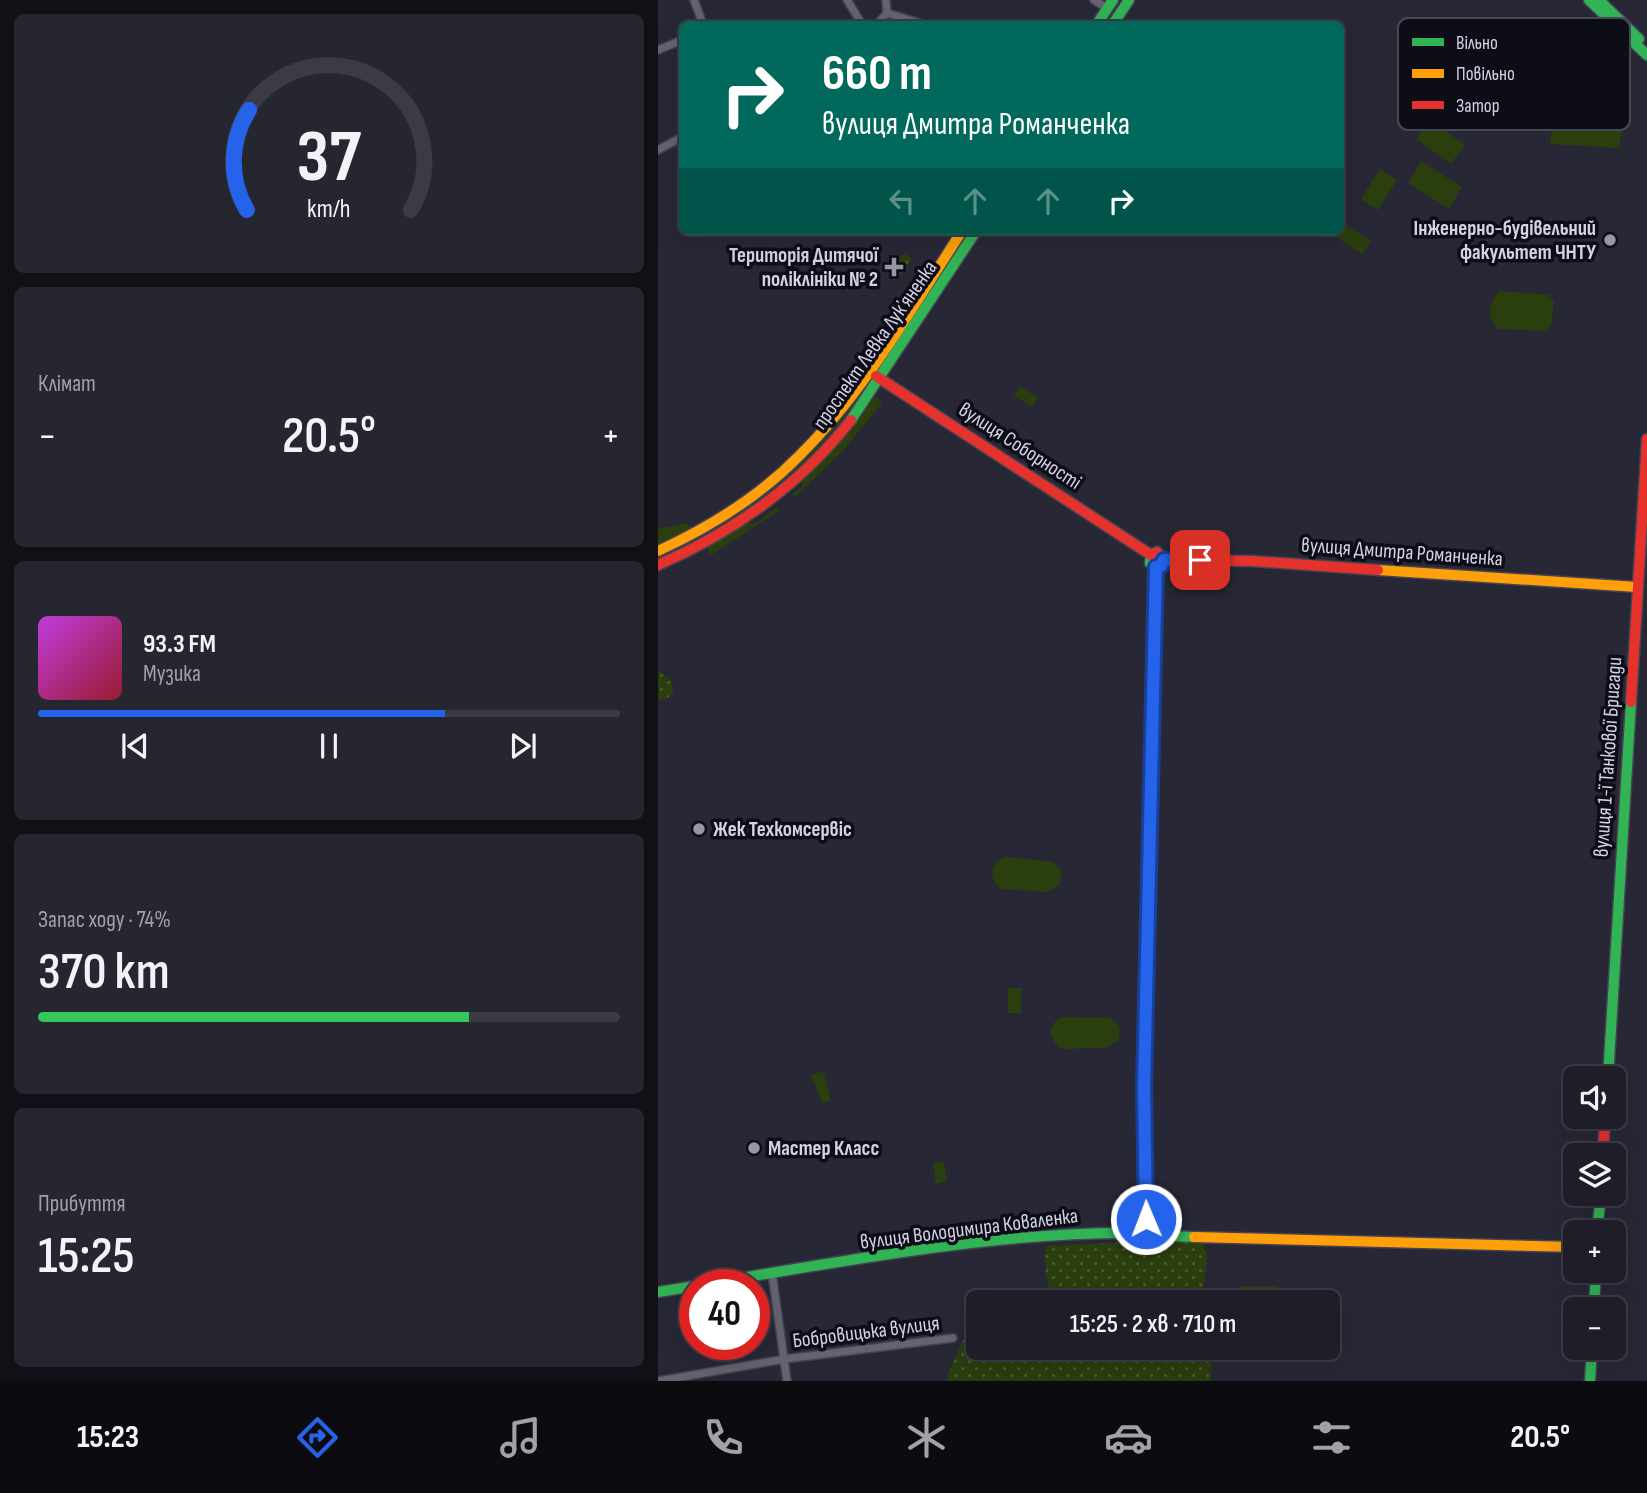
<!DOCTYPE html>
<html lang="uk">
<head>
<meta charset="utf-8">
<style>
  :root { --surface:#1e1d28; --page:#262630; --text:#f1f3f6; --muted:#a1a2a8; --line:#3c3b45; --accent:#2563eb }
  body { margin:0; font-family:"Sofia Sans Condensed",sans-serif; background:var(--page); color:var(--text); height:100vh; display:flex; flex-direction:column; font-size:26px; white-space:nowrap }
  * { box-sizing:border-box; margin:0 }
  p { font-size:23px; color:var(--muted) }
  .icon { flex:none; width:38px; height:38px; fill:none; stroke:currentColor; stroke-width:2; stroke-linecap:round; stroke-linejoin:round }
  .map { position:relative; flex:1; overflow:hidden }
  .panel { display:flex; flex-direction:column; gap:14px; padding:14px; background:#101016; width:658px }
  .panel>* { flex:none }
  .hud { position:absolute; left:21px; top:21px; width:665px; height:214px; border-radius:10px; box-shadow:0 7px 28px #0002,0 0 0 2px var(--line); background:#00695c; color:#fff; overflow:hidden }
  .buttons { position:absolute; left:905px; top:1066px; display:grid; gap:14px }
  .buttons a { display:grid; place-items:center; width:63px; height:63px; border-radius:10px; background:var(--surface); box-shadow:0 7px 28px #0002,0 0 0 2px var(--line); font-size:35px }
  .speed { position:absolute; left:21px; top:1269px; display:flex; gap:14px; font-size:35px; font-weight:700; text-align:center }
  .speed>* { display:grid; place-content:center; width:91px; height:91px; border-radius:50%; background:var(--surface); box-shadow:0 7px 28px #0002,0 0 0 2px var(--line); line-height:1 }
  .speed .limit { border:10px solid #d22; background:#fff; color:#111 }
  .pin { position:absolute; display:grid; place-items:center; width:60px; height:60px; color:#fff; margin:-30px; border-radius:14px; box-shadow:0 4px 10px #0006 }
  .me { position:absolute; width:77px; margin:-38px; rotate:359deg; stroke-linejoin:round; filter:drop-shadow(0 0 5px #0008) }
  .turn { display:flex; align-items:center; gap:24px; height:147px; padding:0 28px; font-size:32px }
  .turn .icon { width:91px; height:91px; stroke-width:2.5 }
  .turn b { display:block; font-size:49px; line-height:60px }
  .lanes { display:flex; align-items:center; height:66px; padding:0 28px; background:#0003; justify-content:center; gap:35px; direction:ltr }
  .lanes .off { opacity:.35 }
  .big { font-size:52px; font-weight:600; line-height:1.1 }
  .panel .widget { flex:1; display:flex; flex-direction:column; justify-content:center; gap:10px; min-width:0; padding:0 24px; border-radius:10px; background:var(--page) }
  .panel .dial { align-items:center; gap:0 }
  .dial svg { height:182px; overflow:visible; fill:none; stroke:var(--line); stroke-width:7; stroke-linecap:round; text-anchor:middle }
  .dial text { fill:var(--text); stroke:none }
  .song { display:flex; align-items:center; gap:21px }
  .cover { width:84px; height:84px; border-radius:10px; background:linear-gradient(135deg,hsl(290 70% 55%),hsl(350 70% 35%)) }
  .played { height:7px; border-radius:4px; background:linear-gradient(90deg,var(--accent) 70%,var(--line) 70%) }
  .keys { display:flex; justify-content:space-around; direction:ltr }
  .heat { display:flex; justify-content:space-between; align-items:center; font-size:38px; direction:ltr }
  .charge { height:10px; border-radius:5px; background:linear-gradient(90deg,#34c759 74%,var(--line) 0) }
  .trip { position:absolute; left:308px; top:1290px; width:374px; height:70px; border-radius:10px; background:var(--surface); box-shadow:0 7px 28px #0002,0 0 0 2px var(--line); font-weight:600; line-height:70px; text-align:center }
  .tabs { display:flex; height:112px; justify-content:space-around; align-items:center; background:#0c0c10; color:var(--muted) }
  .tabs .icon { width:49px; height:49px }
  .tabs .selected { color:var(--accent) }
  .tabs b { font-size:32px; color:var(--text) }
  main { display:flex; flex:1; min-height:0 }
  .map>svg:first-child { display:block }
  .grass { fill:#2b3e0e }
  .park { fill:url(#park-dots) }
  .lines { fill:none; stroke-linecap:round; stroke-linejoin:round }
  .street-casing { stroke:#444351; stroke-width:10 }
  .fast-casing { stroke:#444351; stroke-width:13 }
  .slow-casing { stroke:#444351; stroke-width:13 }
  .jam-casing { stroke:#444351; stroke-width:13 }
  .street { stroke:#64636f; stroke-width:7 }
  .fast { stroke:#30b455; stroke-width:10 }
  .slow { stroke:#ff9f0a; stroke-width:10 }
  .jam { stroke:#e5322d; stroke-width:10 }
  .route-casing { stroke:#184099; stroke-width:18 }
  .route { stroke:#2563eb; stroke-width:12 }
  .poi-dot { fill:#9696a7; stroke:#0d0d18; stroke-width:2.5 }
  .labels { text-anchor:middle; dominant-baseline:central; stroke-width:7; stroke-linejoin:round; paint-order:stroke }
  .poi-label { font-size:21px; font-weight:bold; fill:#d2d2e4; stroke:#0d0d18; text-anchor:end }
  .street-label { font-size:21px; fill:#d2d2e4; stroke:#0d0d18 }
  .key { fill:#0d0d18; stroke:#484855; stroke-width:2 }
  .key-label { font-size:19px; fill:#d2d2e4 }
</style>
</head>
<body>
<main>
<section class="panel">
<div class="widget dial"><svg viewBox="0 0 100 80">
<path d="M14 69A42 42 0 1 1 86 69"/>
<path d="M14 69A42 42 0 0 1 15 25" stroke="#2563eb"/>
<text x="50" y="56" font-size="32" font-weight="700">37</text>
<text x="50" y="72" font-size="11">km/h</text>
</svg></div>
<div class="widget"><p>Клімат</p>
<div class="heat"><a>−</a><b class="big">20.5°</b><a>+</a></div>
</div>
<div class="widget">
<div class="song"><i class="cover"></i><div><b>93.3 FM</b><p>Музика</p></div></div>
<div class="played"></div>
<div class="keys"><svg class="icon" aria-label="previous" viewBox="0 0 24 24"><path d="M18 5L8 12l10 7zM5 5v14"/></svg><svg class="icon" aria-label="pause" viewBox="0 0 24 24"><path d="M8 5v14M16 5v14"/></svg><svg class="icon" aria-label="next" viewBox="0 0 24 24"><path d="M6 5l10 7-10 7zM19 5v14"/></svg></div>
</div>
<div class="widget"><p>Запас ходу · 74%</p><b class="big">370 km</b><div class="charge"></div></div>
<div class="widget"><p>Прибуття</p><b class="big">15:25</b></div>
</section>
<div class="map">
<svg width="989" height="1381" viewBox="0 0 989 1381">
  <defs>
    <pattern id="park-dots" width="8" height="8" patternUnits="userSpaceOnUse" patternTransform="scale(1.75)"><rect width="8" height="8" fill="#2b3e0e"/><path d="M2 2h.1M6 6h.1" fill="none" stroke="#495931" stroke-width="1.8" stroke-linecap="round"/></pattern>
  </defs>
  <rect width="100%" height="100%" fill="#282736"/>
  <!-- grass -->
  <path class="grass" d="M772 120 807 145 793 164 758 139Z
    M895 120 965 123 961 148 892 144Z
    M763 161 804 187 791 209 750 183Z
    M722 169 739 180 720 210 703 199Z
    M685 223 713 241 704 254 676 236 680 231H682Z
    M304 239 306 241 229 358 227 356Z
    M841 291 891 295 896 302 893 325 887 331 841 329C826 319 832 302 841 291Z
    M362 386 380 398 374 407 356 396Z
    M205 390 207 391C164 454 111 497 46 537L45 534C91 506 139 470 176 429 186 417 195 403 205 390Z
    M217 396 224 403 184 452 137 497 134 494 144 487V479L190 434Z
    M119 507 122 510 53 555 49 548 88 523H98Z
    M29 523 33 529 0 544V529Z
    M347 857 396 862 404 872 402 885 388 892 343 889C331 878 331 865 347 857Z
    M350 988H363V1013H350Z
    M404 1017 453 1018 462 1027 461 1040 448 1048 403 1049C390 1038 388 1026 404 1017Z
    M165 1071 173 1100 164 1103 153 1075Z
    M286 1162 289 1181 278 1184 275 1163Z"/>
  <!-- park -->
  <path class="park" d="M246 253 254 259 243 275 235 270Z
    M0 670 14 681 15 692 10 698 0 700Z
    M473 1242H545L549 1256 544 1302H392L390 1279 388 1278 387 1246Z
    M581 1286H618L622 1288V1302H577Z
    M320 1337V1348H551L554 1357 553 1381H290V1373L305 1340Z"/>
  <g class="lines">
    <!-- street casing -->
    <g class="street-casing">
      <path id="street" d="M36 0 45 24
        M189 0 204 24
        M228 0 229 13 265 24
        M436 0 449 8
        M219 24 229 13
        M0 50 24 40
        M0 150 24 137
        M114 1273 129 1381
        M0 1381 127 1359 295 1338"/>
    </g>
    <!-- fast casing -->
    <g class="fast-casing">
      <path id="fast" d="M931 0 989 55
        M941 0 981 39
        M439 24 455 0
        M455 24 471 0
        M193 420 318 231
        M493 823 498 567 492 563 493 555
        M950 1078 973 702
        M939 1232 943 1194
        M47 1284C182 1262 330 1233 467 1233 490 1233 513 1236 536 1237
        M0 1292 37 1286
        M936 1309 938 1270
        M932 1381 934 1348"/>
    </g>
    <!-- slow casing -->
    <g class="slow-casing">
      <path id="slow" d="M0 551C52 527 101 497 141 456 207 391 254 308 304 231
        M720 570 979 587
        M488 1232 487 1087 493 823
        M536 1237 917 1247"/>
    </g>
    <!-- jam casing -->
    <g class="jam-casing">
      <path id="jam" d="M218 376 493 555 499 552 506 560
        M506 560 594 561 720 570
        M0 565C74 533 143 484 193 420
        M973 702 989 439
        M945 1155 947 1116"/>
    </g>
    <!-- street -->
    <use href="#street" class="street"/>
    <!-- fast -->
    <use href="#fast" class="fast"/>
    <!-- slow -->
    <use href="#slow" class="slow"/>
    <!-- jam -->
    <use href="#jam" class="jam"/>
  </g>
  <g class="lines">
    <!-- route casing -->
    <g class="route-casing">
      <path id="route" d="M488 1219 486 1087 498 567 503 566 506 560H542"/>
    </g>
    <!-- route -->
    <use href="#route" class="route"/>
  </g>
  <!-- markers -->
  <g class="poi-dot">
    <circle cx="952" cy="240" r="7"/>
    <path d="M232.5 256.5h7v7h7v7h-7v7h-7v-7h-7v-7h7z"/>
    <circle cx="41" cy="829" r="7"/>
    <circle cx="96" cy="1148" r="7"/>
  </g>
  <g class="labels">
    <!-- poi labels -->
    <g class="poi-label">
      <text x="938" y="228">Інженерно-будівельний<tspan x="938" dy="24">факультет ЧНТУ</tspan></text>
      <text x="220" y="255">Територія Дитячої<tspan x="220" dy="24">поліклініки № 2</tspan></text>
      <text x="55" y="829" text-anchor="start">Жек Техкомсервіс</text>
      <text x="110" y="1148" text-anchor="start">Мастер Класс</text>
    </g>
    <!-- street labels -->
    <g class="street-label">
      <text transform="translate(217 345) rotate(-55)">проспект Левка Лукʼяненка</text>
      <text transform="translate(362 446) rotate(33)">вулиця Соборності</text>
      <text transform="translate(744 552) rotate(4)">вулиця Дмитра Романченка</text>
      <text transform="translate(950 757) rotate(-86)">вулиця 1-ї Танкової Бригади</text>
      <text transform="translate(311 1229) rotate(-7)">вулиця Володимира Коваленка</text>
      <text transform="translate(208 1332) rotate(-7)">Бобровицька вулиця</text>
    </g>
  </g>
  <!-- legend -->
  <rect x="740" y="18" width="232" height="112" rx="10" class="key"/>
  <rect x="754" y="38" width="32" height="8" fill="#30b455"/>
  <rect x="754" y="69" width="32" height="9" fill="#ff9f0a"/>
  <rect x="754" y="101" width="32" height="8" fill="#e5322d"/>
  <g class="key-label">
    <text x="798" y="49">Вільно</text>
    <text x="798" y="80">Повільно</text>
    <text x="798" y="112">Затор</text>
  </g>
</svg>
<div class="buttons">
<a><svg class="icon" aria-label="sound" viewBox="0 0 24 24"><path d="M4 9h4l5-4v14l-5-4H4zM17 9q2 3 0 6"/></svg></a>
<a><svg class="icon" aria-label="layers" viewBox="0 0 24 24"><path d="M12 4l9 5-9 5-9-5zM3 14l9 5 9-5"/></svg></a>
<a>+</a>
<a>−</a>
</div>
<div class="speed"><div class="limit">40</div></div>
<div class="pin" style="left:542px;top:560px;background:#d93025"><svg class="icon" aria-label="arrive" viewBox="0 0 24 24"><path d="M6 21V4h12l-3 4 3 4H6"/></svg></div>
<svg class="me" style="left:488px;top:1219px" viewBox="-20 -20 40 40"><circle r="17" fill="#2563eb" stroke="#fff" stroke-width="3"/><path d="M0-11L8 9 0 5-8 9z" fill="#fff"/></svg>
<div class="trip">15:25 · 2 хв · 710 m</div>
<div class="hud">
<div class="turn"><svg class="icon" aria-label="right" viewBox="0 0 24 24"><path d="M7 20v-9h11M14 6l5 5-5 5"/></svg><div><b>660 m</b>вулиця Дмитра Романченка</div></div>
<div class="lanes"><svg class="icon off" aria-label="left" viewBox="0 0 24 24"><path d="M17 20v-9H6M10 6l-5 5 5 5"/></svg><svg class="icon off" aria-label="ahead" viewBox="0 0 24 24"><path d="M12 20V5M6 11l6-6 6 6"/></svg><svg class="icon off" aria-label="ahead" viewBox="0 0 24 24"><path d="M12 20V5M6 11l6-6 6 6"/></svg><svg class="icon" aria-label="right" viewBox="0 0 24 24"><path d="M7 20v-9h11M14 6l5 5-5 5"/></svg></div>
</div>
</div>
</main>
<nav class="tabs">
<b>15:23</b>
<svg class="icon selected" aria-label="directions" viewBox="0 0 24 24"><path d="M12 3l9 9-9 9-9-9zM9 14v-3h6M13 9l2 2-2 2"/></svg>
<svg class="icon" aria-label="music" viewBox="0 0 24 24"><path d="M9 18V5l10-2v13"/><circle cx="6" cy="18" r="3"/><circle cx="16" cy="16" r="3"/></svg>
<svg class="icon" aria-label="phone" viewBox="0 0 24 24"><path d="M5 4h4l2 5-3 2q2 4 5 5l2-3 5 2v4C11 20 4 13 5 4z"/></svg>
<svg class="icon" aria-label="climate" viewBox="0 0 24 24"><path d="M12 3v18M4 7l16 10M4 17L20 7"/></svg>
<svg class="icon" aria-label="car" viewBox="0 0 24 24"><path d="M5 17H2v-5l4-1 3-4h7l3 4 3 1v5h-3M9 17h6M6 11h13"/><circle cx="7" cy="17" r="2"/><circle cx="17" cy="17" r="2"/></svg>
<svg class="icon" aria-label="filters" viewBox="0 0 24 24"><path d="M4 7h16M4 17h16"/><circle cx="9" cy="7" r="2"/><circle cx="15" cy="17" r="2"/></svg>
<b>20.5°</b>
</nav>
</body>
</html>
